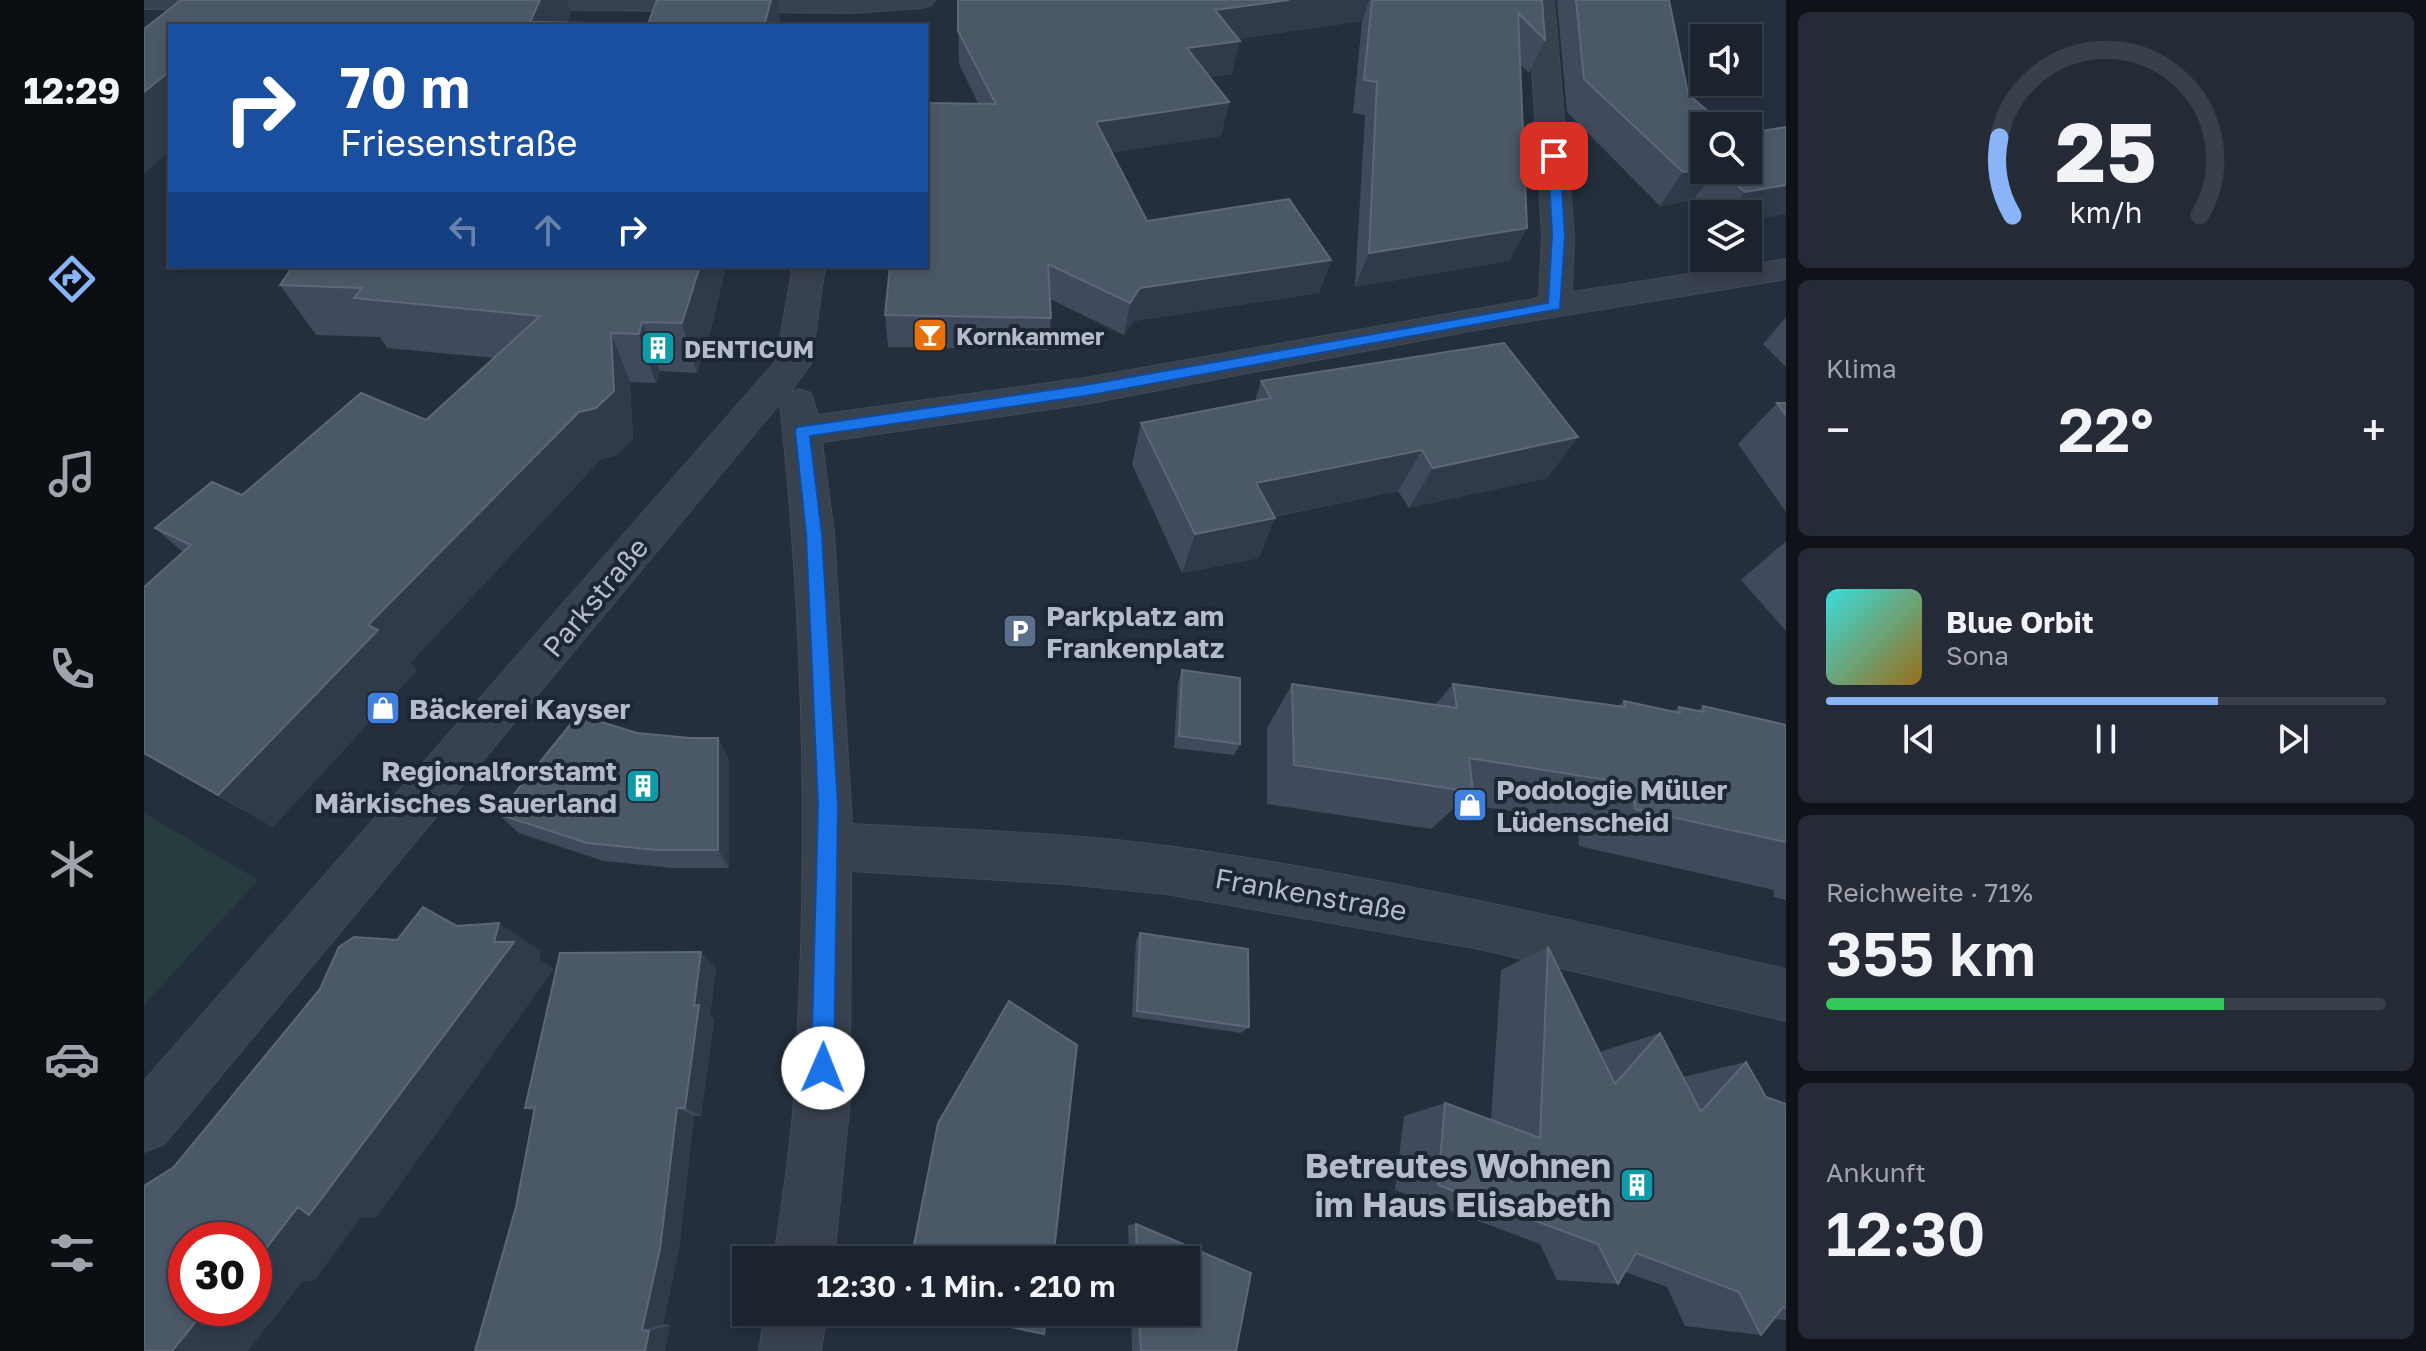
<!DOCTYPE html>
<html lang="de">
<head>
<meta charset="utf-8">
<style>
  :root { --surface:#1b232e; --page:#242b36; --text:#f1f3f6; --muted:#a0a4aa; --line:#39404a; --accent:#8ab4f8 }
  body { margin:0; font-family:"Golos Text",sans-serif; background:var(--page); color:var(--text); height:100vh; display:flex; flex-direction:column; font-size:30px; white-space:nowrap }
  * { box-sizing:border-box; margin:0 }
  p { font-size:26px; color:var(--muted) }
  .icon { flex:none; width:44px; height:44px; fill:none; stroke:currentColor; stroke-width:2; stroke-linecap:round; stroke-linejoin:round }
  .map { position:relative; flex:1; overflow:hidden }
  .sheet { display:flex; flex-direction:column; gap:12px; padding:12px; background:#0f1319; width:640px }
  .sheet>* { flex:none }
  .guide { position:absolute; left:24px; top:24px; width:760px; height:244px; border-radius:0px; box-shadow:0 4px 12px #0003,0 0 0 2px var(--line); background:#1a4fa0; color:#fff; overflow:hidden }
  .fabs { position:absolute; left:1546px; top:24px; display:grid; gap:16px }
  .fabs a { display:grid; place-items:center; width:72px; height:72px; border-radius:0px; background:var(--surface); box-shadow:0 4px 12px #0003,0 0 0 2px var(--line); font-size:40px }
  .speed { position:absolute; left:24px; top:1222px; display:flex; gap:16px; font-size:40px; font-weight:700; text-align:center }
  .speed>* { display:grid; place-content:center; width:104px; height:104px; border-radius:50%; background:var(--surface); box-shadow:0 4px 12px #0003,0 0 0 2px var(--line); line-height:1 }
  .speed .limit { border:12px solid #d22; background:#fff; color:#111 }
  .pin { position:absolute; display:grid; place-items:center; width:68px; height:68px; color:#fff; margin:-34px; border-radius:16px; box-shadow:0 4px 12px #0006 }
  .me { position:absolute; width:88px; margin:-44px; rotate:1deg; stroke-linejoin:round; filter:drop-shadow(0 0 6px #0008) }
  .turn { display:flex; align-items:center; gap:28px; height:168px; padding:0 40px; font-size:36px }
  .turn .icon { width:104px; height:104px; stroke-width:2.5 }
  .turn b { display:block; font-size:56px; line-height:68px }
  .lanes { display:flex; align-items:center; height:76px; padding:0 40px; background:#0003; justify-content:center; gap:40px; direction:ltr }
  .lanes .off { opacity:.35 }
  .big { font-size:60px; font-weight:600; line-height:1.1 }
  .sheet .widget { flex:1; display:flex; flex-direction:column; justify-content:center; gap:12px; min-width:0; padding:0 28px; border-radius:12px; background:var(--page) }
  .sheet .dial { align-items:center; gap:0 }
  .dial svg { height:208px; overflow:visible; fill:none; stroke:var(--line); stroke-width:7; stroke-linecap:round; text-anchor:middle }
  .dial text { fill:var(--text); stroke:none }
  .song { display:flex; align-items:center; gap:24px }
  .cover { width:96px; height:96px; border-radius:12px; background:linear-gradient(135deg,hsl(180 70% 55%),hsl(40 70% 35%)) }
  .played { height:8px; border-radius:4px; background:linear-gradient(90deg,var(--accent) 70%,var(--line) 70%) }
  .keys { display:flex; justify-content:space-around; direction:ltr }
  .heat { display:flex; justify-content:space-between; align-items:center; font-size:44px; direction:ltr }
  .charge { height:12px; border-radius:6px; background:linear-gradient(90deg,#34c759 71%,var(--line) 0) }
  .trip { position:absolute; left:588px; top:1246px; width:468px; height:80px; border-radius:0px; background:var(--surface); box-shadow:0 4px 12px #0003,0 0 0 2px var(--line); font-weight:600; line-height:80px; text-align:center }
  main { display:flex; flex:1; min-height:0 }
  .dock { display:flex; flex-direction:column; width:144px; justify-content:space-around; align-items:center; background:#0b0e12; color:var(--muted) }
  .dock .icon { width:56px; height:56px }
  .dock .current { color:var(--accent) }
  .dock b { font-size:36px; color:var(--text) }
  .map>svg:first-child { display:block }
  .green { fill:#263c3f }
  .lines { fill:none; stroke-linecap:round; stroke-linejoin:round }
  .minor-casing { stroke:#414a57; stroke-width:2 }
  .minor { fill:#38414e; fill-rule:evenodd }
  .wall { fill:#3f4b5c }
  .shaded-wall { fill:#2f3b4b }
  .building { fill:#4b5868; stroke:#5c6777; stroke-width:2 }
  .route { fill:#1a73e8; stroke:#114b97; stroke-width:2 }
  .labels { text-anchor:middle; dominant-baseline:central; stroke-width:8; stroke-linejoin:round; paint-order:stroke }
  .far-poi-label { font-size:24px; font-weight:bold; fill:#b4bcc9; stroke:#1d2633; text-anchor:start }
  .street-label { font-size:28px; fill:#b4bcc9; stroke:#1d2633 }
  .poi-label { font-size:28px; font-weight:bold; fill:#b4bcc9; stroke:#1d2633; text-anchor:start }
  .near-poi-label { font-size:34px; font-weight:bold; fill:#b4bcc9; stroke:#1d2633; text-anchor:end }
</style>
</head>
<body>
<main>
<nav class="dock">
<b>12:29</b>
<svg class="icon current" aria-label="directions" viewBox="0 0 24 24"><path d="M12 3l9 9-9 9-9-9zM9 14v-3h6M13 9l2 2-2 2"/></svg>
<svg class="icon" aria-label="music" viewBox="0 0 24 24"><path d="M9 18V5l10-2v13"/><circle cx="6" cy="18" r="3"/><circle cx="16" cy="16" r="3"/></svg>
<svg class="icon" aria-label="phone" viewBox="0 0 24 24"><path d="M5 4h4l2 5-3 2q2 4 5 5l2-3 5 2v4C11 20 4 13 5 4z"/></svg>
<svg class="icon" aria-label="climate" viewBox="0 0 24 24"><path d="M12 3v18M4 7l16 10M4 17L20 7"/></svg>
<svg class="icon" aria-label="car" viewBox="0 0 24 24"><path d="M5 17H2v-5l4-1 3-4h7l3 4 3 1v5h-3M9 17h6M6 11h13"/><circle cx="7" cy="17" r="2"/><circle cx="17" cy="17" r="2"/></svg>
<svg class="icon" aria-label="filters" viewBox="0 0 24 24"><path d="M4 7h16M4 17h16"/><circle cx="9" cy="7" r="2"/><circle cx="15" cy="17" r="2"/></svg>
</nav>
<div class="map">
<svg width="1642" height="1351" viewBox="0 0 1642 1351">
  <rect width="100%" height="100%" fill="#242f3e"/>
  <!-- green -->
  <path class="green" d="M0 813 114 880 0 1005Z"/>
  <g class="lines">
    <!-- minor casing -->
    <g class="minor-casing">
      <path id="minor" d="M0 0H106L107 1 103 6 94 9H0Z
        M350 0H791L787 5 778 8 707 13 362 9 353 6Z
        M1384 0H1410L1430 236 1428 292 1642 259V279L1331 330 941 404 678 442 690 534 708 824C812 830 919 832 1023 846 1232 875 1437 922 1642 969V1021L1336 949 1022 894 923 884 707 871 706 1100 690 1260H630C637 1206 647 1152 650 1098 665 866 661 634 636 403L20 1144 0 1152V1081L632 361 649 266H681L667 364 646 392 654 389 667 393 674 415 941 378 1395 298 1398 236Z
        M621 1312H683L677 1351H615Z"/>
    </g>
    <!-- minor -->
    <use href="#minor" class="minor"/>
  </g>
  <!-- wall -->
  <path class="wall" d="M814 0H1398L1401 40 1385 73 1376 64 1383 228 1365 261 1211 287 1221 115 1209 113 1218 21 1094 39 1088 74 1065 77 1085 102 1077 136 967 152 1003 221 1187 260 1175 293 990 321 980 335 906 299 907 318 904 350 744 347 741 315 834 103 815 64Z
    M1413 0H1525L1560 170H1604L1642 127V214L1604 221V214H1564L1549 200 1516 206 1423 112Z
    M582 266 567 329 553 373 516 371 512 383 486 382 489 439 473 455 457 459 266 663 273 670 129 827 0 754V587L39 552 11 528 98 495 282 420 350 358 243 348 236 337 172 335 136 285Z
    M1642 317V367L1619 344Z
    M1117 381 1434 437 1403 478 1265 508 1254 491 1130 517 1115 558 1038 573 988 464 997 423 1111 401Z
    M1633 403H1642V512L1594 444Z
    M1641 542H1642V631L1597 580Z
    M1038 670 1096 744 1090 755 1030 748 1034 683Z
    M1148 684 1291 705 1309 684 1474 706 1480 701 1529 711 1535 707 1553 711 1559 706 1642 725V900L1630 897V890L1435 846 1433 822 1316 803 1287 829 1123 804V728Z
    M585 759V868H528L460 861 375 833 354 814Z
    M996 933 1105 1027 1097 1033 988 1017 992 941Z
    M1404 947 1456 1053 1458 1051 1516 1033 1539 1077 1602 1062 1622 1097 1642 1104V1320L1630 1319 1617 1335 1541 1326 1523 1287 1481 1272 1474 1284 1413 1280 1396 1244 1251 1190 1260 1116 1301 1103 1347 1120 1357 970Z
    M572 968 566 1015 570 1019 557 1116H550L535 1248 519 1324 526 1325 521 1351 372 1207 390 1111 381 1108Z
    M992 1224 1107 1273 1092 1351H988L987 1312H1042V1260H985L984 1225Z"/>
  <!-- shaded-wall -->
  <path class="shaded-wall" d="M396 0H423L427 14 423 26 386 22Z
    M627 0H634L637 26H620Z
    M1145 0H1225L1218 21 1064 43 1071 10Z
    M1096 41 1088 74 1037 81 1043 48Z
    M26 71V151L0 174V92Z
    M1085 102 1077 136 948 156 952 122Z
    M1560 169V170H1571L1549 200 1516 206 1539 172Z
    M1642 185V214L1604 221V214H1585L1601 192Z
    M1383 228 1365 261 1211 287 1225 253Z
    M1187 260 1175 293 990 321 980 335 986 303 996 288Z
    M556 266H582L567 329 553 373 538 323Z
    M498 322 516 371 512 383 495 334Z
    M467 333 486 382 489 439 473 455 457 459 266 663 273 670 129 827 74 795 224 625Z
    M1434 437 1403 478 1265 508 1289 468Z
    M1278 450 1254 491 1097 523 1112 483Z
    M1131 518 1115 558 1038 573 1051 534Z
    M574 738 585 759V868L574 850Z
    M355 923 397 951 395 959 410 969 232 1218 217 1217 170 1281H159L104 1351H28L63 1308H110V1264L350 942Z
    M557 952 572 968 566 1015 570 1019 557 1116 541 1108 550 1006Z
    M533 1108 550 1116 535 1248 519 1324 498 1330Z
    M526 1325 521 1351H501L505 1331Z"/>
  <!-- building -->
  <path class="building" d="M37 0H396L386 22 504 24 513 0H627L620 26H26V71L0 92V29Z
    M814 0H1145L1071 10 1096 41 1043 48 1085 102 952 122 1003 221 1145 199 1187 260 996 288 986 303 904 264 907 318 741 315 746 266H782V103L852 104 814 31Z
    M1228 0H1398L1401 40 1374 13 1383 228 1225 253 1233 82 1220 80Z
    M1432 0H1525L1544 94 1581 126H1560V169L1539 172 1440 79Z
    M1642 127V185L1601 192 1576 170H1604V133Z
    M149 266H556L538 323 498 322 495 334 467 333 470 391 452 408 435 412 224 625 234 630 74 795 0 753V587L47 545 11 528 68 482 98 495 217 393 282 420 396 316 210 298 218 288 136 285Z
    M1360 343 1434 437 1289 468 1278 450 1112 483 1131 518 1051 534 997 423 1127 398 1117 381Z
    M1633 403H1642V415Z
    M1038 670 1096 678V744L1035 736Z
    M1148 684 1313 708 1309 684 1481 707 1480 701 1536 713 1535 707 1560 712 1559 706 1642 725V842L1491 809 1488 784 1325 758 1329 792 1150 765Z
    M434 715 493 733 546 738H574V850H513L443 843 354 814Z
    M279 907 313 926 355 923 350 942H370L165 1215 154 1207 110 1264V1240H42V1308H63L28 1351H0V1186L30 1167 176 989 195 947 210 937 253 940Z
    M996 933 1104 949 1105 1027 993 1011Z
    M1404 947 1471 1084 1516 1033 1557 1112 1602 1062 1622 1097 1642 1104V1308L1639 1307 1617 1335 1595 1292 1492 1253 1474 1284 1454 1244 1294 1185 1301 1103 1396 1138Z
    M557 952 550 1006 555 1005 541 1108H533L516 1249 498 1330 505 1331 501 1351H331L372 1207 391 1107 381 1108 416 953Z
    M865 1001 933 1045 909 1260H767L794 1123Z
    M992 1224 1107 1273 1092 1351H997L995 1312H1042V1260H993Z
    M795 1312H903L900 1334Z"/>
  <!-- route -->
  <path class="route" d="M1410 153 1416 156 1421 236 1416 309 941 396 666 436 678 534 694 806 690 1068 687 1076 679 1079 671 1076 667 1068 674 806 662 534 651 431 653 427 941 385 1404 303 1408 236 1404 156Z"/>
  <!-- icons -->
  <defs>
    <g id="bar-square" transform="scale(1.8)"><rect x="-9" y="-9" width="18" height="18" rx="4" fill="#e8710a" stroke="#1d2633"/><path d="M-6-5H6L.8 .8V4.5H3.5V6h-7V4.5H-.8V.8Z" fill="#fff"/></g>
    <g id="building-square" transform="scale(1.8)"><rect x="-9" y="-9" width="18" height="18" rx="4" fill="#0f9aa8" stroke="#1d2633"/><path d="M-4-6H4V6H1V3H-1V6H-4ZM-2.5-4.3h1.7v1.8h-1.7ZM.8-4.3h1.7v1.8H.8ZM-2.5-1h1.7V.8h-1.7ZM.8-1h1.7V.8H.8Z" fill="#fff"/></g>
    <g id="parking-square" transform="scale(1.8)"><rect x="-9" y="-9" width="18" height="18" rx="4" fill="#5c6f8a" stroke="#1d2633"/><path d="M-3.5-5.5H1a3.5 3.5 0 0 1 0 7H-1V5.5H-3.5ZM-1-3.4V-.6H.8a1.4 1.4 0 0 0 0-2.8Z" fill="#fff"/></g>
    <g id="shop-square" transform="scale(1.8)"><rect x="-9" y="-9" width="18" height="18" rx="4" fill="#3f7fe0" stroke="#1d2633"/><path d="M-5-2.5h2.3a2.7 3.5 0 0 1 5.4 0H5L5.5 6h-11ZM-1.5-2.5h3a1.5 2.3 0 0 0-3 0Z" fill="#fff"/></g>
  </defs>
  <g fill-rule="evenodd">
    <use href="#bar-square" x="786" y="335"/>
    <use href="#building-square" x="514" y="348"/>
    <use href="#parking-square" x="876" y="631"/>
    <use href="#shop-square" x="239" y="708"/>
    <use href="#building-square" x="499" y="786"/>
    <use href="#shop-square" x="1326" y="805"/>
    <use href="#building-square" x="1493" y="1185"/>
  </g>
  <g class="labels">
    <!-- far-poi labels -->
    <g class="far-poi-label">
      <text x="812" y="335">Kornkammer</text>
      <text x="540" y="348">DENTICUM</text>
    </g>
    <!-- street labels -->
    <g class="street-label">
      <text transform="translate(451 597) rotate(-50)">Parkstraße</text>
      <text transform="translate(1167 894) rotate(10)">Frankenstraße</text>
    </g>
    <!-- poi labels -->
    <g class="poi-label">
      <text x="902" y="615">Parkplatz am<tspan x="902" dy="32">Frankenplatz</tspan></text>
      <text x="265" y="708">Bäckerei Kayser</text>
      <text x="473" y="770" text-anchor="end">Regionalforstamt<tspan x="473" dy="32">Märkisches Sauerland</tspan></text>
      <text x="1352" y="789">Podologie Müller<tspan x="1352" dy="32">Lüdenscheid</tspan></text>
    </g>
    <!-- near-poi labels -->
    <g class="near-poi-label">
      <text x="1467" y="1165">Betreutes Wohnen<tspan x="1467" dy="39">im Haus Elisabeth</tspan></text>
    </g>
  </g>
</svg>
<div class="fabs">
<a><svg class="icon" aria-label="sound" viewBox="0 0 24 24"><path d="M4 9h4l5-4v14l-5-4H4zM17 9q2 3 0 6"/></svg></a>
<a><svg class="icon" aria-label="search" viewBox="0 0 24 24"><circle cx="10" cy="10" r="6"/><path d="M15 15l6 6"/></svg></a>
<a><svg class="icon" aria-label="layers" viewBox="0 0 24 24"><path d="M12 4l9 5-9 5-9-5zM3 14l9 5 9-5"/></svg></a>
</div>
<div class="speed"><div class="limit">30</div></div>
<div class="pin" style="left:1410px;top:156px;background:#d93025"><svg class="icon" aria-label="arrive" viewBox="0 0 24 24"><path d="M6 21V4h12l-3 4 3 4H6"/></svg></div>
<svg class="me" style="left:679px;top:1068px" viewBox="-20 -20 40 40"><circle r="19" fill="#fff"/><path d="M0-13L10 11 0 6-10 11z" fill="#1a73e8"/></svg>
<div class="trip">12:30 · 1 Min. · 210 m</div>
<div class="guide">
<div class="turn"><svg class="icon" aria-label="right" viewBox="0 0 24 24"><path d="M7 20v-9h11M14 6l5 5-5 5"/></svg><div><b>70 m</b>Friesenstraße</div></div>
<div class="lanes"><svg class="icon off" aria-label="left" viewBox="0 0 24 24"><path d="M17 20v-9H6M10 6l-5 5 5 5"/></svg><svg class="icon off" aria-label="ahead" viewBox="0 0 24 24"><path d="M12 20V5M6 11l6-6 6 6"/></svg><svg class="icon" aria-label="right" viewBox="0 0 24 24"><path d="M7 20v-9h11M14 6l5 5-5 5"/></svg></div>
</div>
</div>
<section class="sheet">
<div class="widget dial"><svg viewBox="0 0 100 80">
<path d="M14 69A42 42 0 1 1 86 69"/>
<path d="M14 69A42 42 0 0 1 9 39" stroke="#8ab4f8"/>
<text x="50" y="56" font-size="32" font-weight="700">25</text>
<text x="50" y="72" font-size="11">km/h</text>
</svg></div>
<div class="widget"><p>Klima</p>
<div class="heat"><a>−</a><b class="big">22°</b><a>+</a></div>
</div>
<div class="widget">
<div class="song"><i class="cover"></i><div><b>Blue Orbit</b><p>Sona</p></div></div>
<div class="played"></div>
<div class="keys"><svg class="icon" aria-label="previous" viewBox="0 0 24 24"><path d="M18 5L8 12l10 7zM5 5v14"/></svg><svg class="icon" aria-label="pause" viewBox="0 0 24 24"><path d="M8 5v14M16 5v14"/></svg><svg class="icon" aria-label="next" viewBox="0 0 24 24"><path d="M6 5l10 7-10 7zM19 5v14"/></svg></div>
</div>
<div class="widget"><p>Reichweite · 71%</p><b class="big">355 km</b><div class="charge"></div></div>
<div class="widget"><p>Ankunft</p><b class="big">12:30</b></div>
</section>
</main>
</body>
</html>
